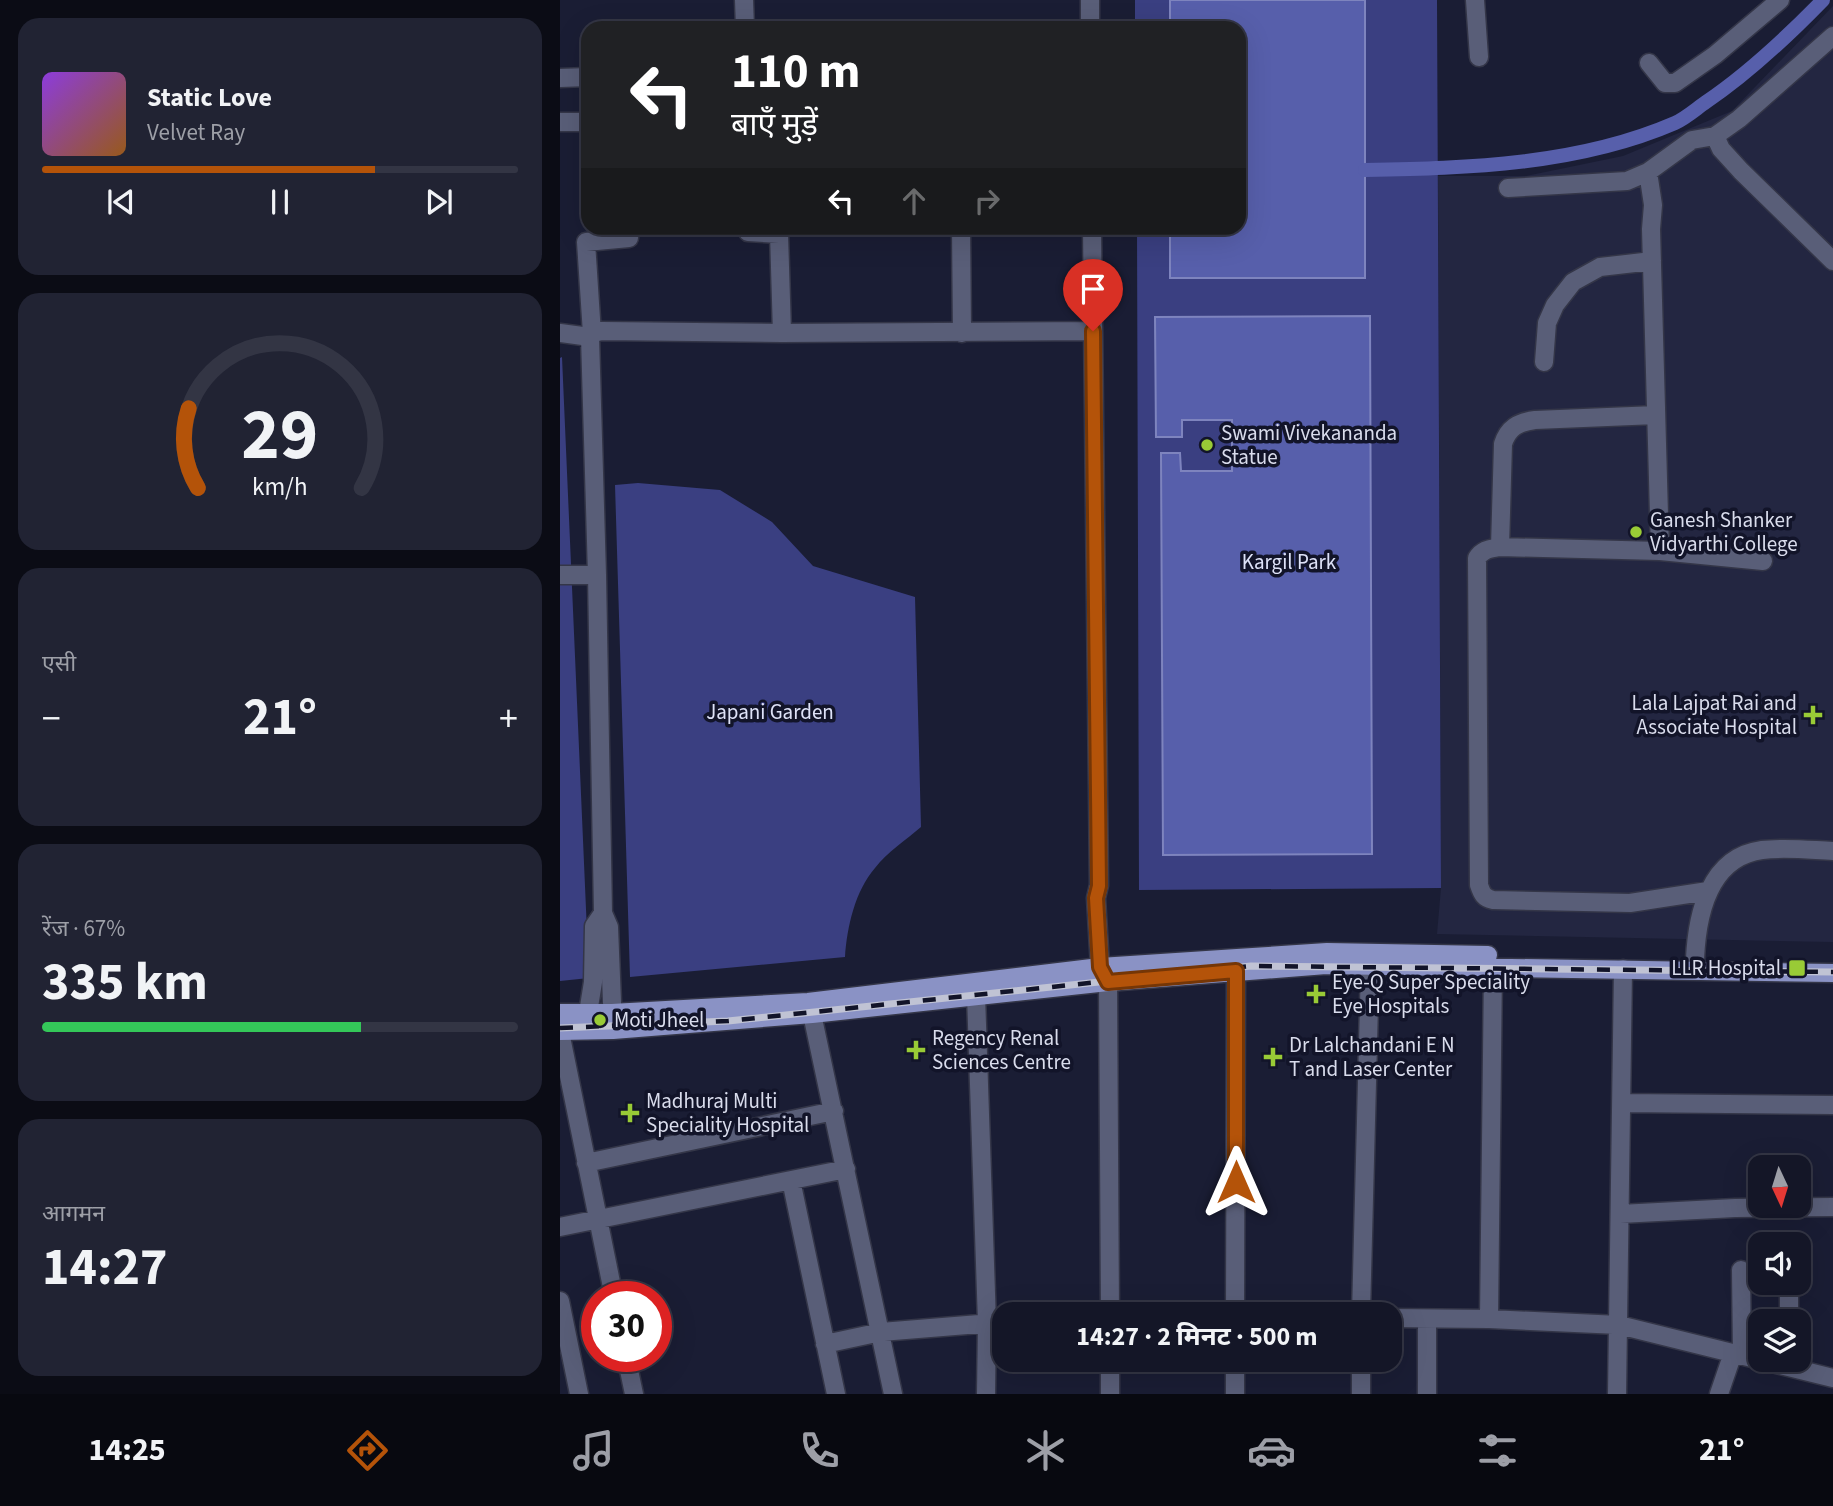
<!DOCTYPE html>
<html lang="hi">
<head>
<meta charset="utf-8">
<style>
  :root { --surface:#141627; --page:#212333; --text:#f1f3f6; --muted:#9d9fa7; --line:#333544; --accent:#b45309 }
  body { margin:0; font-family:"Source Sans 3","Noto Sans Devanagari",sans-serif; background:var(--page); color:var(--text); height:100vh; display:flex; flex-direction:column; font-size:26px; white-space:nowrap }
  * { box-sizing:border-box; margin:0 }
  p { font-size:23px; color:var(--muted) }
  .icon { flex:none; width:38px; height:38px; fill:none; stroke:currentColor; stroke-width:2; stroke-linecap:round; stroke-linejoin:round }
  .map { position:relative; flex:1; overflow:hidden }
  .panel { display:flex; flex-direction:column; gap:18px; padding:18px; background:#0b0c15; width:560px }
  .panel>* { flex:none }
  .hud { position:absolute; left:21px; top:21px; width:665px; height:214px; border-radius:21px; box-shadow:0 7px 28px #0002,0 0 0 2px var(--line); background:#202124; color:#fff; overflow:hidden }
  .needle { width:46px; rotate:176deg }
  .buttons { position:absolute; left:1188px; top:1155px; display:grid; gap:14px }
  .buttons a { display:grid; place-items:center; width:63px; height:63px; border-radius:14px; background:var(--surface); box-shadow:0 7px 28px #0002,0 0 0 2px var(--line); font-size:35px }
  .speed { position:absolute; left:21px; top:1281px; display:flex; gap:14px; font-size:35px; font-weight:700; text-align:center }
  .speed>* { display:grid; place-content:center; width:91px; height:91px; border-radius:50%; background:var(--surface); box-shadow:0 7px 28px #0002,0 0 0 2px var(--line); line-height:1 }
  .speed .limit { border:10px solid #d22; background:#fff; color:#111 }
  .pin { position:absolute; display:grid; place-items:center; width:60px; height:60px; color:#fff; margin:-72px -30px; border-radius:50% 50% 50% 0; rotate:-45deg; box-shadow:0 0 7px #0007 }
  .pin .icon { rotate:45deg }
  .me { position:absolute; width:77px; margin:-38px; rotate:0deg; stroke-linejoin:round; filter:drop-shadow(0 0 5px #0008) }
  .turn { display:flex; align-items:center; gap:24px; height:147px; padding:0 35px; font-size:32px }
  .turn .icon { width:91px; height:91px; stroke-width:2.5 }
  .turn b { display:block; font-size:49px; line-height:60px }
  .lanes { display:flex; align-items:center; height:66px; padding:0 35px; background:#0003; justify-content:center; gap:35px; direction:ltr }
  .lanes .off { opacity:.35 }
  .big { font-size:52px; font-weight:700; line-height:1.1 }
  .panel .tile { flex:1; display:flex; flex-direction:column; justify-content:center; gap:10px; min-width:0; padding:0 24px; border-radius:21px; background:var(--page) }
  .panel .dial { align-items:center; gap:0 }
  .dial svg { height:182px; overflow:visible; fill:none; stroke:var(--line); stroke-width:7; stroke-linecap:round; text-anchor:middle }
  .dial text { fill:var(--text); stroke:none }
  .song { display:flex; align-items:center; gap:21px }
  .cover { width:84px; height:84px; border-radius:10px; background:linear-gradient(135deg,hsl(270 70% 55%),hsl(30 70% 35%)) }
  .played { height:7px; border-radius:4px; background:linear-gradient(90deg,var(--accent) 70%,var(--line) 70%) }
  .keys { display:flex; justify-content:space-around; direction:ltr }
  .heat { display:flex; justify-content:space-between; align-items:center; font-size:38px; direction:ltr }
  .charge { height:10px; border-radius:5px; background:linear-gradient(90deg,#34c759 67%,var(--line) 0) }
  .trip { position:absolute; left:432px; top:1302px; width:410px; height:70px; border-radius:21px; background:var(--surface); box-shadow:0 7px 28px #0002,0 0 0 2px var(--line); font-weight:700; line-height:70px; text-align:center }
  .tabs { display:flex; height:112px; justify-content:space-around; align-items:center; background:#080910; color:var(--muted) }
  .tabs .icon { width:49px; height:49px }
  .tabs .on { color:var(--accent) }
  .tabs b { font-size:32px; color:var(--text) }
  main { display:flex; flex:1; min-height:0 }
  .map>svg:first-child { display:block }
  .built { fill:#232641 }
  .green { fill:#3a3f81 }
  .water { fill:#575fab; stroke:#7e84be; stroke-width:2 }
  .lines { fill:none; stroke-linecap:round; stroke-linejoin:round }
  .canal { stroke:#575fab; stroke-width:14 }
  .minor-casing { stroke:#343648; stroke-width:21 }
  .major-casing { stroke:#343648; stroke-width:21 }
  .minor { stroke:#595e78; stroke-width:18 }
  .major { stroke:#8a92c5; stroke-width:18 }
  .rail-casing { stroke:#c0c3d4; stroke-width:7 }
  .rail { stroke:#121429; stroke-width:4.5; stroke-dasharray:13; stroke-linecap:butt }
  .route-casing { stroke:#753606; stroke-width:18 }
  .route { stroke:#b45309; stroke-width:12 }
  .poi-dot { fill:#99cb36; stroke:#121429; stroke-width:2.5 }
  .labels { text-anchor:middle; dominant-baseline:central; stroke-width:7; stroke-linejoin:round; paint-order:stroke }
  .poi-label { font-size:21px; fill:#d9dcec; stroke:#121429; text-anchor:start }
  .park-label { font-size:21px; fill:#dee2f8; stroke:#121429 }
</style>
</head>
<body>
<main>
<section class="panel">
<div class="tile">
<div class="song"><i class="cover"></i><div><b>Static Love</b><p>Velvet Ray</p></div></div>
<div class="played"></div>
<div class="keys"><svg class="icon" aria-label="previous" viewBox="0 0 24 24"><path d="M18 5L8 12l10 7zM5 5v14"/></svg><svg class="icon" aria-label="pause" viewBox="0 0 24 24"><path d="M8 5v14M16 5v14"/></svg><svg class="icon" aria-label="next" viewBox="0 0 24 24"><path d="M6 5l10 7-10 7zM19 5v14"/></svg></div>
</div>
<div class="tile dial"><svg viewBox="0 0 100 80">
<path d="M14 69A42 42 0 1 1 86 69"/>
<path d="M14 69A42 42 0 0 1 10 34" stroke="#b45309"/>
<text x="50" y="56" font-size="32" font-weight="700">29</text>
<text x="50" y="72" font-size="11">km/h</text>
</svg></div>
<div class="tile"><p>एसी</p>
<div class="heat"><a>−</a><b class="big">21°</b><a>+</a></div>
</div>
<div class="tile"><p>रेंज · 67%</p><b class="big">335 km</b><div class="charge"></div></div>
<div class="tile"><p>आगमन</p><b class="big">14:27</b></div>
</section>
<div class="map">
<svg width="1273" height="1394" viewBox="0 0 1273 1394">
  <rect width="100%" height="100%" fill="#1a1d34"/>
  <!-- built -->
  <path class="built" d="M1273 6V942L877 934 881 888 878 176H966L1063 156 1172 111Z"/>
  <!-- green -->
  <path class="green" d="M575 0H877L881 888 579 890 577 228H679V28H575Z
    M2 357 29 978 0 981V358Z
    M78 483 160 490 212 522 253 566 355 597 361 827C346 840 327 852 315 868 295 891 287 927 285 957L70 977 55 485Z"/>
  <!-- water -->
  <path class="water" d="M610 0H805V278H610V228H679V28H610Z
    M810 316 812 854 603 855 601 453H620L621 471H672V420H622V437H596L595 317Z"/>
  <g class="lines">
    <!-- canal -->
    <path class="canal" d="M805 170C909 168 1018 165 1115 123 1126 118 1136 109 1146 102 1189 73 1227 37 1263 0"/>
    <!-- minor casing -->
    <g class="minor-casing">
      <path id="minor" d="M184 0 185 28
        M915 0 919 57
        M530 28V0
        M1273 36 1179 119 1155 136 1161 149 1181 171 1273 261
        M1089 63 1105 83H1115L1155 55 1220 0
        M0 78 28 77
        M0 122H28
        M1088 172 1093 205 1091 229 1100 551
        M948 188 1067 181 1088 172 1132 140 1155 136
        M401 228 402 333
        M532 228 539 885 536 898 540 967 546 978
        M188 232 219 234 222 333
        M0 333 30 337
        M32 334 26 242 69 238
        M984 362 987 323 995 305 1013 282 1040 267 1092 261
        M940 547 943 444C948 428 958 422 975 420L1096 415
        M0 575H37
        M1148 891 1070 903 933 900C924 898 922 894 919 885L917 558C923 549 930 549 940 547L1100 551 1203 561
        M1135 959C1137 915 1149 857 1202 850 1225 847 1250 850 1273 851
        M416 995 427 1323 426 1394
        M28 1013 33 982 34 926 43 913
        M252 1014 333 1394
        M53 1027 49 927 43 913 37 575 30 337 36 332 42 331 222 333 533 331
        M0 1032 54 1297
        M1062 1103 1273 1105
        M26 1163 274 1111
        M231 1180 276 1394
        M1060 1214 1175 1208 1273 1207
        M0 1227 286 1169
        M1181 1270 1182 1355
        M0 1301 19 1394
        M550 1314 548 982 551 968
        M675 1314 676 971
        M801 1314 810 966
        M830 1318 929 1319 1059 1325 1273 1378
        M867 1319V1394
        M929 1319 933 968
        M1229 1321V1283
        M265 1344 321 1332 444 1322
        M66 1356 74 1394
        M550 1394V1360
        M675 1394V1360
        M801 1394V1360
        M1057 1394 1063 969
        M1159 1394 1173 1353"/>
    </g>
    <!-- major casing -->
    <g class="major-casing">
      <path id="major" d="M0 1013H52L248 1002 540 967 677 958 767 952 928 955
        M0 1031 53 1030 252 1014 548 982 766 965 1273 973"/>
    </g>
    <!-- minor -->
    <use href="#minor" class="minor"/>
    <!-- major -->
    <use href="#major" class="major"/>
    <!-- rail casing -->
    <g class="rail-casing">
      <path id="rail" d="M0 1028 168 1021 691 966 1273 972"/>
    </g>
    <!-- rail -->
    <use href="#rail" class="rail"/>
  </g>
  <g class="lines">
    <!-- route casing -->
    <g class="route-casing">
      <path id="route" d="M533 331 539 886 536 898 540 967 548 982 676 971V1182"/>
    </g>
    <!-- route -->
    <use href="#route" class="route"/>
  </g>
  <!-- markers -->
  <g class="poi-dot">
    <circle cx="647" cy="445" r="7"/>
    <circle cx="1076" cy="532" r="7"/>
    <path d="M1249.5 704.5h7v7h7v7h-7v7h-7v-7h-7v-7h7z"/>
    <rect x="1228" y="959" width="18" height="18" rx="3.5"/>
    <path d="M752.5 983.5h7v7h7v7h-7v7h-7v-7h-7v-7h7z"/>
    <circle cx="40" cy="1020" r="7"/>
    <path d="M352.5 1039.5h7v7h7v7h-7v7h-7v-7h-7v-7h7z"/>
    <path d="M709.5 1046.5h7v7h7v7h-7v7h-7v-7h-7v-7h7z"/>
    <path d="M66.5 1102.5h7v7h7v7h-7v7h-7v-7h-7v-7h7z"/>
  </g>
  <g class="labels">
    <!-- poi labels -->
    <g class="poi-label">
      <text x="661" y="433">Swami Vivekananda<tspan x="661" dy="24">Statue</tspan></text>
      <text x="1090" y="520">Ganesh Shanker<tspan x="1090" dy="24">Vidyarthi College</tspan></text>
      <text x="1237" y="703" text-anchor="end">Lala Lajpat Rai and<tspan x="1237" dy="24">Associate Hospital</tspan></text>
      <text x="1221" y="968" text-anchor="end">LLR Hospital</text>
      <text x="772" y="982">Eye-Q Super Speciality<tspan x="772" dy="24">Eye Hospitals</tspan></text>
      <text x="54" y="1020">Moti Jheel</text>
      <text x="372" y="1038">Regency Renal<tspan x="372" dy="24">Sciences Centre</tspan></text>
      <text x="729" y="1045">Dr Lalchandani E N<tspan x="729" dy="24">T and Laser Center</tspan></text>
      <text x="86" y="1101">Madhuraj Multi<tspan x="86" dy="24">Speciality Hospital</tspan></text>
    </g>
    <!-- park labels -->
    <g class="park-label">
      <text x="729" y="562">Kargil Park</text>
      <text x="210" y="712">Japani Garden</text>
    </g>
  </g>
</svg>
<div class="buttons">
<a><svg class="needle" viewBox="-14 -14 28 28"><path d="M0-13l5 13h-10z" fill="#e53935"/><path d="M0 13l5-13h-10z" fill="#9d9fa7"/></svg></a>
<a><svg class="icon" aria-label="sound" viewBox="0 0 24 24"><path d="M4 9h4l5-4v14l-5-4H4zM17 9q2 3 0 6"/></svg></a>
<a><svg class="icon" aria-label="layers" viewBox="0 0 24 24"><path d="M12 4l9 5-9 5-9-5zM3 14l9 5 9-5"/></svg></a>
</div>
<div class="speed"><div class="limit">30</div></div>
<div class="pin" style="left:533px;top:331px;background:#d93025"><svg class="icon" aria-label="arrive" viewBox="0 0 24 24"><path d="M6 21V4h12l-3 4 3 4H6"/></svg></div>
<svg class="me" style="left:676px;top:1182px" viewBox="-20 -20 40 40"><path d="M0-17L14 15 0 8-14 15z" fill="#b45309" stroke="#fff" stroke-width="4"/></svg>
<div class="trip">14:27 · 2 मिनट · 500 m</div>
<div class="hud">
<div class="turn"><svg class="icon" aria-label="left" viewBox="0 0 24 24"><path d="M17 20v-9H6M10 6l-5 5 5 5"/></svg><div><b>110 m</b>बाएँ मुड़ें</div></div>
<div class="lanes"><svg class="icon" aria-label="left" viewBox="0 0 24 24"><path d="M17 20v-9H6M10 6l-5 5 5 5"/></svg><svg class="icon off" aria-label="ahead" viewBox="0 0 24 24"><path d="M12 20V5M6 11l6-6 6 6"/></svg><svg class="icon off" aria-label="right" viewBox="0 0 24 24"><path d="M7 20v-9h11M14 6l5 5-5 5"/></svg></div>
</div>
</div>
</main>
<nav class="tabs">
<b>14:25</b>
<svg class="icon on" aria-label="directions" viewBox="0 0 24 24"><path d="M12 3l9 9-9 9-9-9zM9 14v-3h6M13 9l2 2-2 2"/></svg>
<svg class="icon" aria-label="music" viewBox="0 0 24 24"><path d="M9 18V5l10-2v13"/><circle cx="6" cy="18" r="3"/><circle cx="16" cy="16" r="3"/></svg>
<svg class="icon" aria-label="phone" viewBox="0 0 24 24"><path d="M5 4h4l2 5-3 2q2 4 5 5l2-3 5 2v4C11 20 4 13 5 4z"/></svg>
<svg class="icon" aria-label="climate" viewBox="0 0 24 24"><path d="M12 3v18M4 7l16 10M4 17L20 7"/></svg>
<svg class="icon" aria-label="car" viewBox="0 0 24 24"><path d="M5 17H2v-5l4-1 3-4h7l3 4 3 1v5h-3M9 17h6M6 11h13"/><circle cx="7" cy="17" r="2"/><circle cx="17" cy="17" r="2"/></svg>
<svg class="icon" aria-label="filters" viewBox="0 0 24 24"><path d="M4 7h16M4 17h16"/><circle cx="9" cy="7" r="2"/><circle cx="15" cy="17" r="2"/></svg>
<b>21°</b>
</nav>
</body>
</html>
